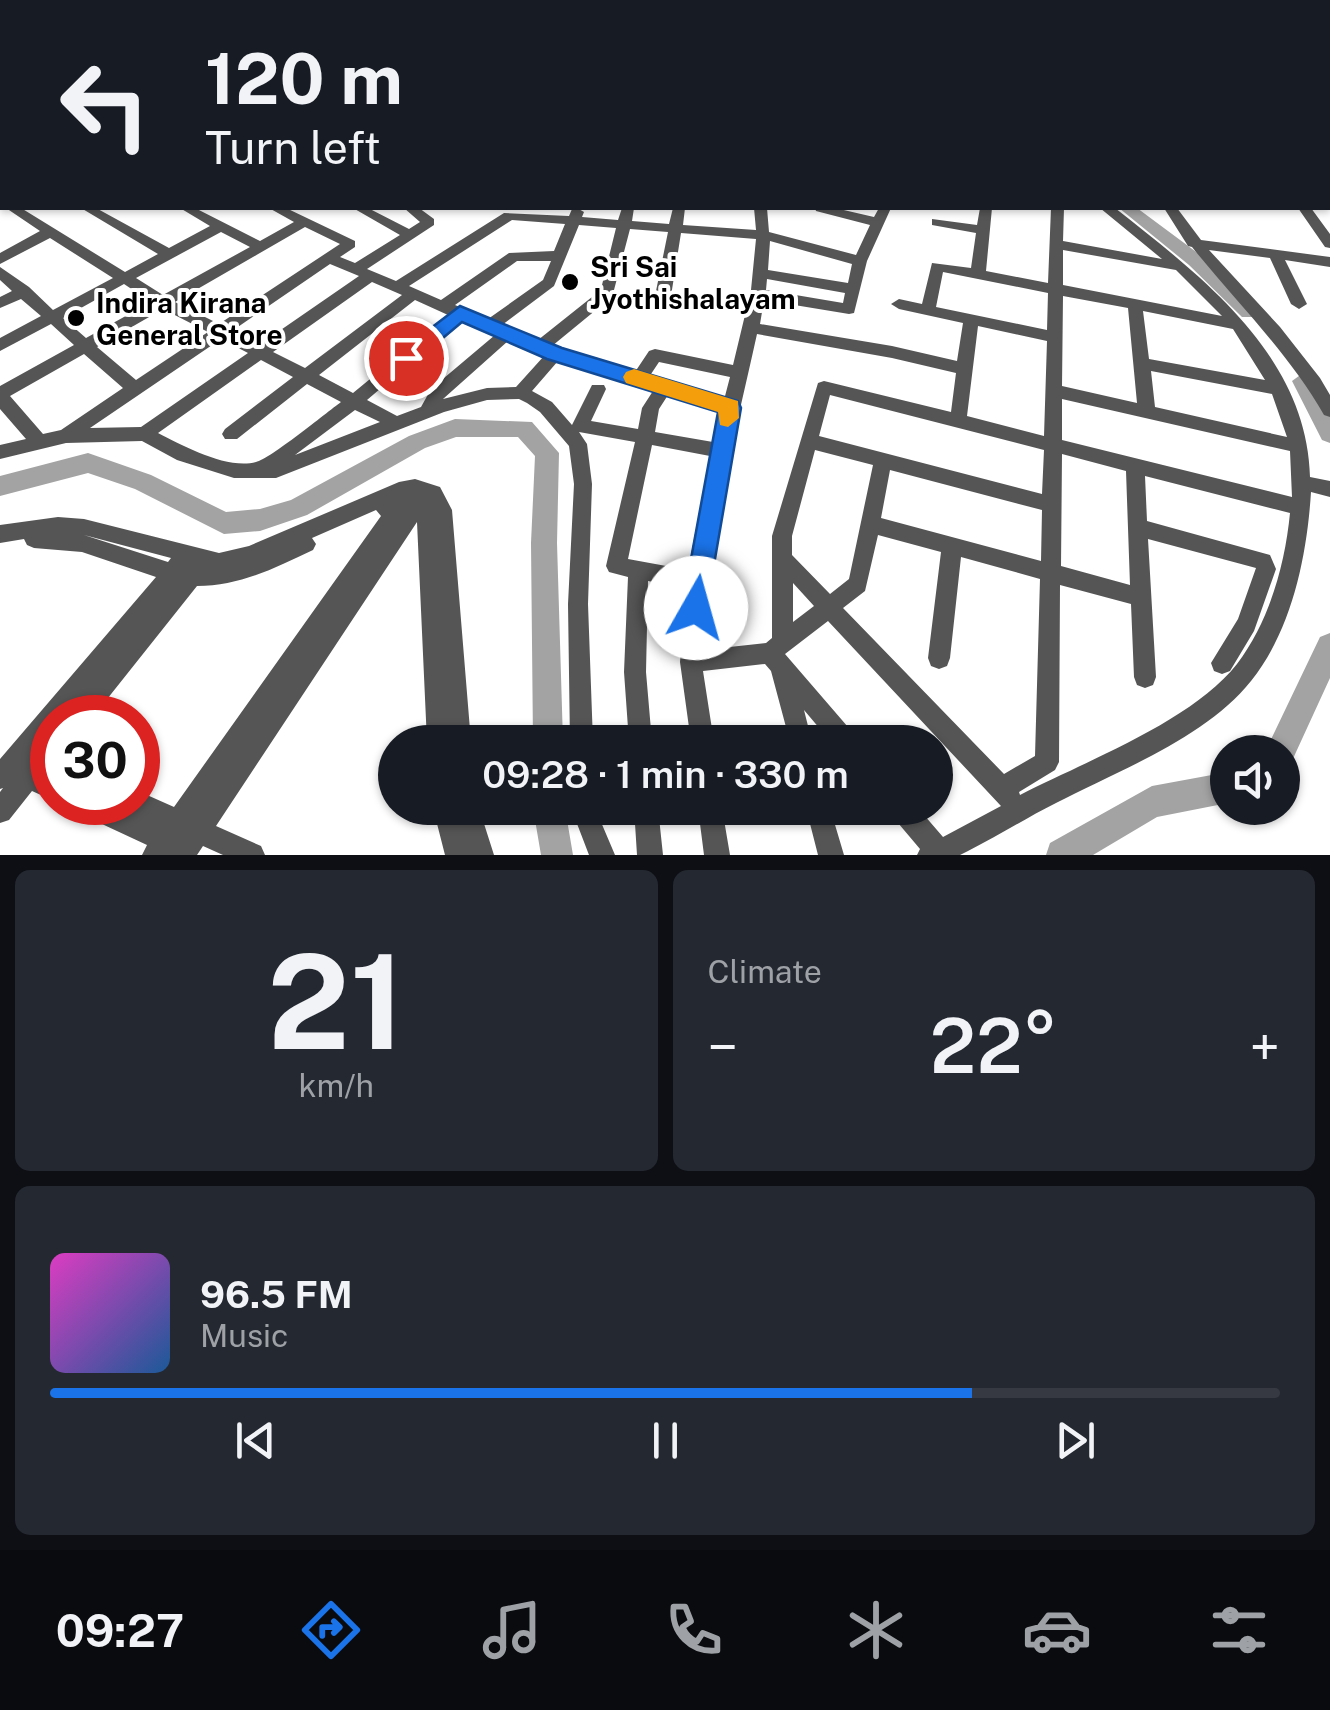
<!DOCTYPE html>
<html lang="en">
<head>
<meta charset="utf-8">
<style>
  :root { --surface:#171b24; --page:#242831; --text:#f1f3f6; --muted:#9ea1a6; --line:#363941; --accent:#1a73e8 }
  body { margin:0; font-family:"Public Sans",sans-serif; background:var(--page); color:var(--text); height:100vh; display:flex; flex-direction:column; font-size:38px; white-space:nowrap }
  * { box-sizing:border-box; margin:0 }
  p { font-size:32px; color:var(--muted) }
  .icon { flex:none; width:55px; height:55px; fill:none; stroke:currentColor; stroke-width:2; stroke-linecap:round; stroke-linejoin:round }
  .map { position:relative; height:855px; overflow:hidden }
  .panel { display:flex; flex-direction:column; gap:15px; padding:15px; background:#0d0f14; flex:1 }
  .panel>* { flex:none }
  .hud { position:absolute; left:0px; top:0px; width:1330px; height:210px; box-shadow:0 2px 8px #0004; background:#171b24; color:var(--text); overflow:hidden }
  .buttons { position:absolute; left:1210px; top:735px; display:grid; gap:20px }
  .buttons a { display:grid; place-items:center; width:90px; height:90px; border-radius:50%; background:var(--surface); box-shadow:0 2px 8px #0004; font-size:50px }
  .speed { position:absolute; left:30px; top:695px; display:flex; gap:20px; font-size:50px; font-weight:700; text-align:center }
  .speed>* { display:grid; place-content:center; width:130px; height:130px; border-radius:50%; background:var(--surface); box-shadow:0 2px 8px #0004; line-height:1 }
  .speed .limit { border:15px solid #d22; background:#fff; color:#111 }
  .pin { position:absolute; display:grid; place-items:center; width:85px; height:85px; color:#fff; margin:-42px; border:5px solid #fff; border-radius:50%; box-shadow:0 2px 10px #0007 }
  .me { position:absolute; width:110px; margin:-55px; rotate:7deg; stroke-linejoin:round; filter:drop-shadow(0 0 8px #0008) }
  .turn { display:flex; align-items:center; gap:35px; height:210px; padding:0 40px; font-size:45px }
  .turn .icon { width:130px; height:130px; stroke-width:2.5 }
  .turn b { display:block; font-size:70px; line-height:85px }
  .big { font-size:75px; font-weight:600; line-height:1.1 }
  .panel .card { flex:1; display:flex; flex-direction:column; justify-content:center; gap:15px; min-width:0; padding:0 35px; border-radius:15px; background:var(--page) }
  .panel .dial { align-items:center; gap:0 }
  .dial b { font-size:130px; line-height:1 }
  .song { display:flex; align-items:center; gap:30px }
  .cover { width:120px; height:120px; border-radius:15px; background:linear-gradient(135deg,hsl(310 70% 55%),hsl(210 70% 35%)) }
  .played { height:10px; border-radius:5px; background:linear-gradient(90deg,var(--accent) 75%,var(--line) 75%) }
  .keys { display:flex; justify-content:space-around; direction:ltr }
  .heat { display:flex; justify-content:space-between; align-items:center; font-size:55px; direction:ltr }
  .panel .tiles { flex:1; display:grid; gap:15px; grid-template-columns:1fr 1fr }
  .card:last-child { grid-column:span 2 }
  .trip { position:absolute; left:378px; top:725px; width:575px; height:100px; border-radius:50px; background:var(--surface); box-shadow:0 2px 8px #0004; font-weight:600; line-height:100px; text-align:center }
  .tab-bar { display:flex; height:160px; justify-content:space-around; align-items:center; background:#090b0e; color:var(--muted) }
  .tab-bar .icon { width:70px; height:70px }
  .tab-bar .active { color:var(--accent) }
  .tab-bar b { font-size:45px; color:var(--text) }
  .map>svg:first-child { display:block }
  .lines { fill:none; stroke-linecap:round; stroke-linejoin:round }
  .river { fill:#a3a3a3; fill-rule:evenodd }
  .highway-casing { stroke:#dbdbdb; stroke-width:5 }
  .minor { fill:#555; fill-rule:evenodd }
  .highway { fill:#000; fill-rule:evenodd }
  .route { fill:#1a73e8; stroke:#114b97; stroke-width:2.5 }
  .slow { fill:#f59e0b }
  .poi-dot { fill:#000; stroke:#fff; stroke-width:4 }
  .labels { text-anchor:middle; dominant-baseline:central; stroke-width:8; stroke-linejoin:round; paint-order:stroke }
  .poi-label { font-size:28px; font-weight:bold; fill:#000; stroke:#fff; text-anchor:start }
</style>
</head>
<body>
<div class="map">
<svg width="1330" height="855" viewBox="0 0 1330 855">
  <rect width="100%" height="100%" fill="#fff"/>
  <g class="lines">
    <!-- river -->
    <path class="river" d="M1119 208H1137L1203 257 1256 307 1259 312 1256 317H1242L1189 265Z
      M1303 373 1311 375 1330 409V443L1322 440 1292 381Z
      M455 419 532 422 559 453 557 543 563 742H533L531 543 535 456 518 437H456L425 448 307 515 260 531 224 534 135 489 88 473 0 496V476L88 453 151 475 226 512 260 509 291 500 409 436Z
      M1330 633V678L1291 763 1282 766V752H1265L1320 637Z
      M1228 772V803L1157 817 1093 855H1046L1050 843 1152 786Z
      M533 808H565L573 855H541Z"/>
    <!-- highway casing -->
    <g class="highway-casing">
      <path id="highway" d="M1330 177V189H1328V178Z"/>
    </g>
    <!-- minor -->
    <path class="minor" d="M0 99H2V105H0Z
      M0 120 2 121V127L0 128Z
      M2 145V153L0 154V146Z
      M1328 159 1330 160V172L1328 171Z
      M2 166V174L0 175V167Z
      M2 190V198L0 199V191Z
      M6 208H21L125 272 158 254 81 208H96L169 248 210 226 180 208H195L260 241 294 222 269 208H286L355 241V247L340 257 355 263 400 235 353 208H368L409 229 420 222 404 208H419L434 219V225L367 269 396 281 504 213 569 216 572 209 577 208 584 212 582 217 618 220 622 208H634L632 221 669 224 673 208H685L683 225 756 230 754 208H767L769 232 856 255 870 225 816 211 815 208H835L874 217 879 208H891L867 261 854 313 849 314 764 300 760 324 892 346 957 361 963 323 899 309 891 304 899 299 922 304 932 263 971 268 976 233 932 225V219L977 225 980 208H992L986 271 1048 283 1051 208H1064L1063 241 1162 259 1100 208H1115C1201 276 1307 355 1310 477L1330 481V497L1311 492C1307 556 1292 630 1251 681 1207 737 1118 771 1056 803 1026 818 998 836 968 851L960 855H917L920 849 893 817 890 808H918L943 837 1001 806 828 621 785 654 854 734 857 742H831L804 710 812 742H790L771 671 765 664 703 671 714 742H691L680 662 686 588 648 581 646 672 652 742H629L624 672 628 577 609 572 606 566 635 442 579 432 587 444 592 484 588 604 593 742H570L568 604 574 484 569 446 540 412 527 403 519 399 487 400 444 412 276 478H234L177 460 142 441 66 443 0 459V445L26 439 0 409V386L74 345 51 324 0 351V338L41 316 21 299 0 308V297L12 291 0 280V267L29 287 53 310 113 278 50 238 0 264V253L40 231ZM512 220 565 224 554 251 509 253 441 300 409 286ZM579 225 616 228 602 285 592 297 538 340 502 325 554 286ZM305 227 340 244 219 324 175 302ZM630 229 668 232 655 296 663 301 671 296 681 233 756 239 751 290 733 365 655 349 649 351 635 372 552 346 602 305 614 290ZM221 232 250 247 163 295 136 278ZM770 241 852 264 848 283 768 270ZM1063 250 1176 270 1222 316 1063 285ZM517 261H551L543 280 488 319 455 305ZM330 264 359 276 259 345 232 331ZM943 272 1048 293 1047 330 936 307ZM767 279 845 293 843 303 766 290ZM372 282 402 295 305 368 273 352ZM124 284 151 302 86 338 63 318ZM1063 296 1128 308 1137 403 1062 386ZM415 300 448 315 353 393 319 375ZM163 309 208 332 136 380 97 347ZM1143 311 1233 329 1265 380 1149 359ZM461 320 495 335 431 389 421 407 397 416 367 400ZM978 326 1047 341 1044 436 967 416ZM757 334 892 358 956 373 951 412 824 381 818 383 772 536V638L766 643 702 650C706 542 734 439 757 334ZM221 339 248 353 141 427 90 428ZM508 341 544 356 516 387 487 388 443 399ZM84 354 123 388 61 430 43 434 10 396ZM261 360 293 377 225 429 222 434 225 439H237L307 384 341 402C326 413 270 459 256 462 228 470 183 446 158 433ZM558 361 653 391 642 408 638 429 591 421 606 389 604 385H592L572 425 552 402 532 391ZM659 362 730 377 724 400 649 377ZM1151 371 1272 394 1287 437 1155 407ZM668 395 721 412 713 442 655 432 659 409ZM830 395 1044 450 1042 494 819 436ZM1062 399 1290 451 1292 497 1062 440ZM355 410 380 422 295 455ZM652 445 710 456 688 570 628 559ZM815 450 873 465 849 579 830 594 792 555V536ZM1062 454 1126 471 1130 585 1061 566ZM890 470 1042 510 1041 561 881 518ZM1145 476 1290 513C1285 565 1269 622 1237 664 1191 722 1086 761 1020 795L1019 792 1055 770 1059 762 1060 585 1131 604 1134 677 1137 685 1145 688 1153 685 1156 677 1148 539 1256 568 1238 619 1211 663 1214 671 1222 674 1230 671 1254 631 1276 569 1270 555 1147 521ZM878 535 941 552 928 658 931 666 939 669 947 666 950 658 961 557 1040 579 1035 756 1004 774 843 608 865 591ZM793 583 814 606 793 622Z
      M1164 208H1177L1201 240 1330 257V267L1285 260 1307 304 1299 309 1291 304 1270 258 1209 250 1280 327 1320 378 1330 395V417L1324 415C1288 352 1237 303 1192 247L1188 246Z
      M1298 208H1311L1330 234V248L1325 247Z
      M415 479 440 487 452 510 471 742H427L417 522 216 826 261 846 265 855H223L203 846 197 855H142L147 845 74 811 71 802H111L126 809 123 802H138V791L174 807 381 516 376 510 312 538 316 544 313 550C275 568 240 586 197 586L92 718H66L67 715 52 718V732L49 737 52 735V765L46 773 52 776V800L32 791 9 820 0 823V792L3 788 0 789V759L156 577 82 552 34 548 27 545 24 539 0 543V525L58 517 84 519 219 553 249 546 399 482ZM84 535 171 558 168 562Z
      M433 808H479L494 855H445Z
      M571 808H595L615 855H589Z
      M634 808H658L663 855H637Z
      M698 808H722L730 855H704Z
      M806 808H830L844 855H818Z"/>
    <!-- highway -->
    <use href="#highway" class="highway"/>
  </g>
  <!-- sky -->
  <linearGradient id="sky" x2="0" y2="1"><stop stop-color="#8cadcc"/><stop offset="0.42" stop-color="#fff"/><stop offset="1" stop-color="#fff" stop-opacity="0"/></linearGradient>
  <rect width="1330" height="207" fill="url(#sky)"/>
  <!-- route -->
  <path class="route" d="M460 306 562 348 738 401 741 408 705 617 696 621 686 617 682 608 718 412 547 359 462 322 413 363H398L395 358 398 353Z"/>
  <!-- slow -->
  <path class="slow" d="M634 369 738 401 739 418 728 427 720 425 718 412 626 383 623 377 626 372Z"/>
  <!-- markers -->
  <g class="poi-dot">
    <circle cx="570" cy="282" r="10"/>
    <circle cx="76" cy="318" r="10"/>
  </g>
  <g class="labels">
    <!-- poi labels -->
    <g class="poi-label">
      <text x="590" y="266">Sri Sai<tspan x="590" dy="32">Jyothishalayam</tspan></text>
      <text x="96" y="302">Indira Kirana<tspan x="96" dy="32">General Store</tspan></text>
    </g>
  </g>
</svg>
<div class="buttons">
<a><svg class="icon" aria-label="sound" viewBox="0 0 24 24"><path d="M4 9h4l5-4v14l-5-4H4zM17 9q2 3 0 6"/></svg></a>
</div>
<div class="speed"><div class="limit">30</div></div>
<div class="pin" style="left:406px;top:358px;background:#d93025"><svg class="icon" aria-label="arrive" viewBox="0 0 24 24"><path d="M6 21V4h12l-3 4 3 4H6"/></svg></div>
<svg class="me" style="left:696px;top:608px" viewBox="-20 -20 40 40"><circle r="19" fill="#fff"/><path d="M0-13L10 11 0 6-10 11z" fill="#1a73e8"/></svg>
<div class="trip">09:28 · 1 min · 330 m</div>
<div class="hud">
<div class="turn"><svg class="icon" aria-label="left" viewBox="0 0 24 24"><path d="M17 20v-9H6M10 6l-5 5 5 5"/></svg><div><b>120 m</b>Turn left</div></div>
</div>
</div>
<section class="panel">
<div class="tiles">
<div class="card dial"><b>21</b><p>km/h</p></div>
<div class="card"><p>Climate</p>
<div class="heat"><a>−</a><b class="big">22°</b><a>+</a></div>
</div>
<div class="card">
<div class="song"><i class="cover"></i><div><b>96.5 FM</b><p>Music</p></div></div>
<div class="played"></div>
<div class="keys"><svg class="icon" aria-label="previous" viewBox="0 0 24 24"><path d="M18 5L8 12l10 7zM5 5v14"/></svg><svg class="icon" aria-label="pause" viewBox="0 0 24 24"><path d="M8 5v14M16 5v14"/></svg><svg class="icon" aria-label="next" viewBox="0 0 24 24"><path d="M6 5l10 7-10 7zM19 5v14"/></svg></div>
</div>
</div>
</section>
<nav class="tab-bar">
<b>09:27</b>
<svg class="icon active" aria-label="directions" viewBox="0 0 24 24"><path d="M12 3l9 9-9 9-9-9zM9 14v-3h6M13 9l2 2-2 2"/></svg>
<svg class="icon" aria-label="music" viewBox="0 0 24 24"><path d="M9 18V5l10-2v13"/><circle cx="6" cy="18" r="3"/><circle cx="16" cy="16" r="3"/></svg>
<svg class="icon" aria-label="phone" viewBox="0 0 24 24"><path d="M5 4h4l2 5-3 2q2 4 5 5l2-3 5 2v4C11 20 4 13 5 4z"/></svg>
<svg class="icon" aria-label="climate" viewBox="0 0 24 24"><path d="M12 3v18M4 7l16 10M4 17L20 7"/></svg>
<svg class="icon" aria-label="car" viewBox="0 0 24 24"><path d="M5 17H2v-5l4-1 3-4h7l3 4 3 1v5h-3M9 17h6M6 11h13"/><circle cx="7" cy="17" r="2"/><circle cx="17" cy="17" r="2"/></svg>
<svg class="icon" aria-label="filters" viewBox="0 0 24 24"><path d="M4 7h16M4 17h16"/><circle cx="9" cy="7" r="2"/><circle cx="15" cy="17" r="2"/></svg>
</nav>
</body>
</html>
